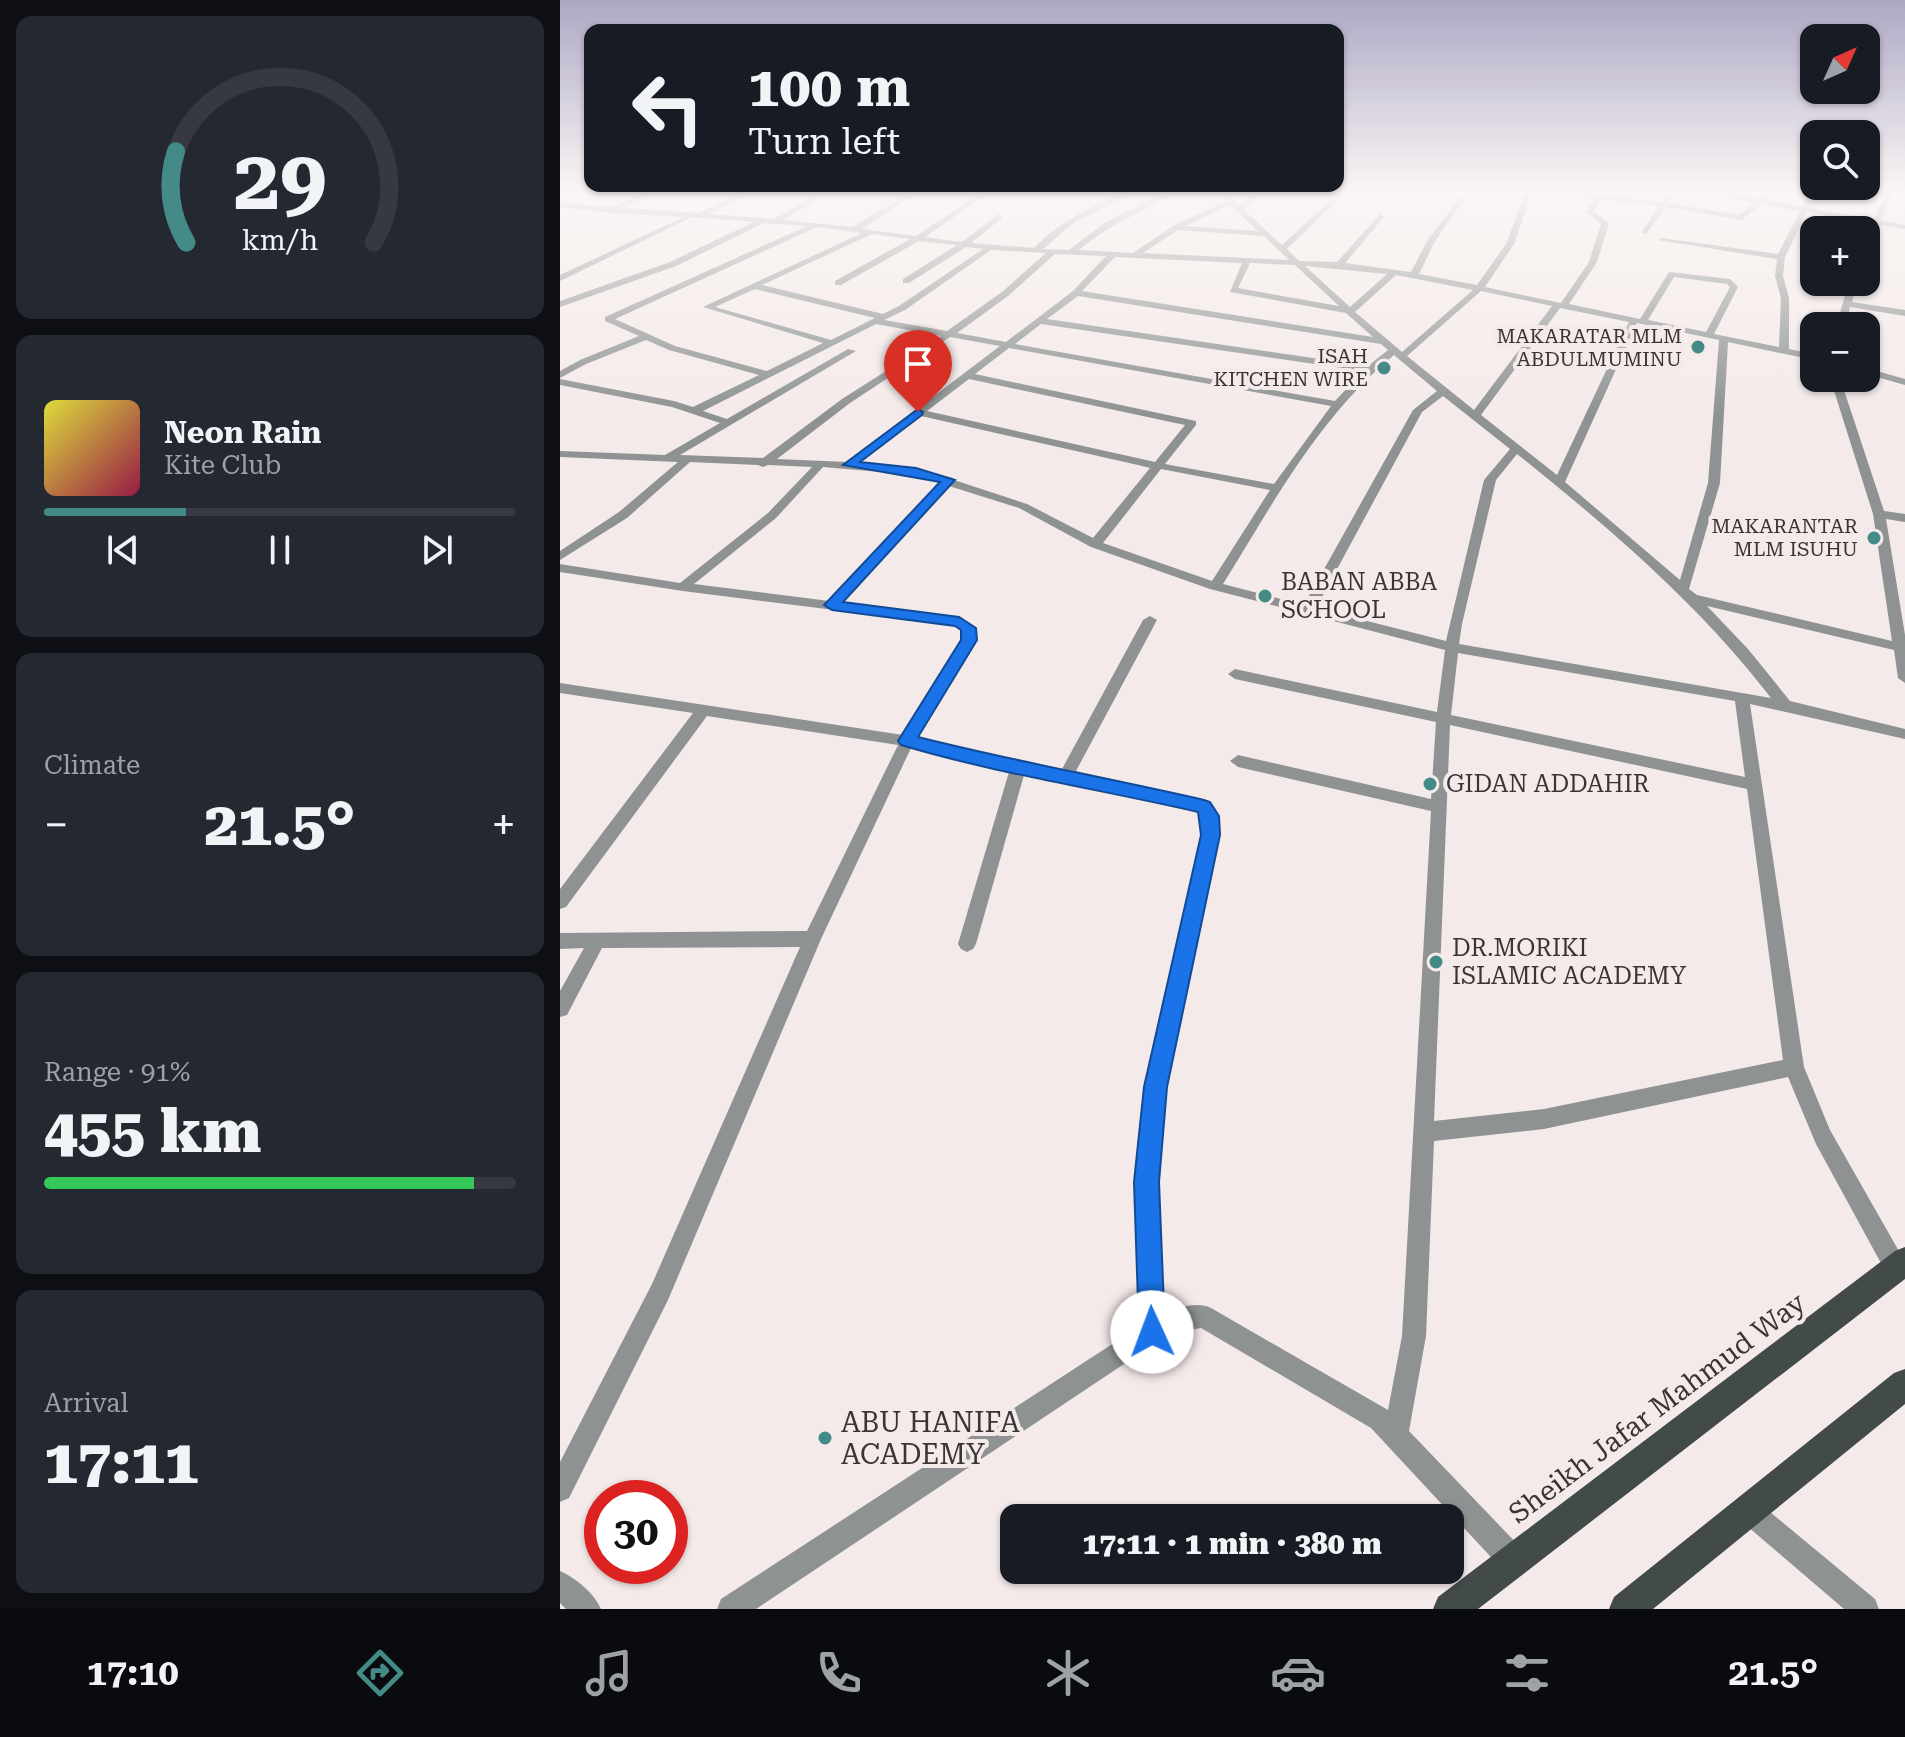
<!DOCTYPE html>
<html lang="en">
<head>
<meta charset="utf-8">
<style>
  :root { --surface:#171b24; --page:#242831; --text:#f1f3f6; --muted:#9ea1a6; --line:#363941; --accent:#448b88 }
  body { margin:0; font-family:"Roboto Serif",serif; background:var(--page); color:var(--text); height:100vh; display:flex; flex-direction:column; font-size:30px; white-space:nowrap }
  * { box-sizing:border-box; margin:0 }
  p { font-size:26px; color:var(--muted) }
  .icon { flex:none; width:44px; height:44px; fill:none; stroke:currentColor; stroke-width:2; stroke-linecap:round; stroke-linejoin:round }
  .map { position:relative; flex:1; overflow:hidden }
  .drawer { display:flex; flex-direction:column; gap:16px; padding:16px; background:#0d0f14; width:560px }
  .drawer>* { flex:none }
  .hud { position:absolute; left:24px; top:24px; width:760px; height:168px; border-radius:16px; box-shadow:0 2px 6px #0004; background:#171b24; color:var(--text); overflow:hidden }
  .needle { width:52px; rotate:45deg }
  .controls { position:absolute; left:1240px; top:24px; display:grid; gap:16px }
  .controls a { display:grid; place-items:center; width:80px; height:80px; border-radius:16px; background:var(--surface); box-shadow:0 2px 6px #0004; font-size:40px }
  .speed { position:absolute; left:24px; top:1480px; display:flex; gap:16px; font-size:40px; font-weight:700; text-align:center }
  .speed>* { display:grid; place-content:center; width:104px; height:104px; border-radius:50%; background:var(--surface); box-shadow:0 2px 6px #0004; line-height:1 }
  .speed .limit { border:12px solid #d22; background:#fff; color:#111 }
  .pin { position:absolute; display:grid; place-items:center; width:68px; height:68px; color:#fff; margin:-82px -34px; border-radius:50% 50% 50% 0; rotate:-45deg; box-shadow:0 0 8px #0007 }
  .pin .icon { rotate:45deg }
  .me { position:absolute; width:88px; margin:-44px; rotate:358deg; stroke-linejoin:round; filter:drop-shadow(0 0 6px #0008) }
  .turn { display:flex; align-items:center; gap:28px; height:168px; padding:0 32px; font-size:36px }
  .turn .icon { width:104px; height:104px; stroke-width:2.5 }
  .turn b { display:block; font-size:56px; line-height:68px }
  .big { font-size:60px; font-weight:800; line-height:1.1 }
  .drawer .card { flex:1; display:flex; flex-direction:column; justify-content:center; gap:12px; min-width:0; padding:0 28px; border-radius:16px; background:var(--page) }
  .drawer .dial { align-items:center; gap:0 }
  .dial svg { height:208px; overflow:visible; fill:none; stroke:var(--line); stroke-width:7; stroke-linecap:round; text-anchor:middle }
  .dial text { fill:var(--text); stroke:none }
  .song { display:flex; align-items:center; gap:24px }
  .cover { width:96px; height:96px; border-radius:12px; background:linear-gradient(135deg,hsl(60 70% 55%),hsl(340 70% 35%)) }
  .played { height:8px; border-radius:4px; background:linear-gradient(90deg,var(--accent) 30%,var(--line) 30%) }
  .keys { display:flex; justify-content:space-around; direction:ltr }
  .heat { display:flex; justify-content:space-between; align-items:center; font-size:44px; direction:ltr }
  .charge { height:12px; border-radius:6px; background:linear-gradient(90deg,#34c759 91%,var(--line) 0) }
  .trip { position:absolute; left:440px; top:1504px; width:464px; height:80px; border-radius:16px; background:var(--surface); box-shadow:0 2px 6px #0004; font-weight:800; line-height:80px; text-align:center }
  .tab-bar { display:flex; height:128px; justify-content:space-around; align-items:center; background:#090b0e; color:var(--muted) }
  .tab-bar .icon { width:56px; height:56px }
  .tab-bar .active { color:var(--accent) }
  .tab-bar b { font-size:36px; color:var(--text) }
  main { display:flex; flex:1; min-height:0 }
  .map>svg:first-child { display:block }
  .lines { fill:none; stroke-linecap:round; stroke-linejoin:round }
  .minor { fill:#8e9292; fill-rule:evenodd }
  .primary { fill:#434a4a; fill-rule:evenodd }
  .route { fill:#1a73e8; stroke:#114b97; stroke-width:2 }
  .poi-dot { fill:#448b88; stroke:#f4eae9; stroke-width:3 }
  .labels { text-anchor:middle; dominant-baseline:central; stroke-width:8; stroke-linejoin:round; paint-order:stroke }
  .far-poi-label { font-size:20px; fill:#393535; stroke:#f4eae9; text-anchor:end }
  .poi-label { font-size:24px; fill:#393535; stroke:#f4eae9; text-anchor:start }
  .near-street-label { font-size:28px; fill:#393535; stroke:#f4eae9 }
  .near-poi-label { font-size:28px; fill:#393535; stroke:#f4eae9; text-anchor:start }
</style>
</head>
<body>
<main>
<section class="drawer">
<div class="card dial"><svg viewBox="0 0 100 80">
<path d="M14 69A42 42 0 1 1 86 69"/>
<path d="M14 69A42 42 0 0 1 10 34" stroke="#448b88"/>
<text x="50" y="56" font-size="32" font-weight="700">29</text>
<text x="50" y="72" font-size="11">km/h</text>
</svg></div>
<div class="card">
<div class="song"><i class="cover"></i><div><b>Neon Rain</b><p>Kite Club</p></div></div>
<div class="played"></div>
<div class="keys"><svg class="icon" aria-label="previous" viewBox="0 0 24 24"><path d="M18 5L8 12l10 7zM5 5v14"/></svg><svg class="icon" aria-label="pause" viewBox="0 0 24 24"><path d="M8 5v14M16 5v14"/></svg><svg class="icon" aria-label="next" viewBox="0 0 24 24"><path d="M6 5l10 7-10 7zM19 5v14"/></svg></div>
</div>
<div class="card"><p>Climate</p>
<div class="heat"><a>−</a><b class="big">21.5°</b><a>+</a></div>
</div>
<div class="card"><p>Range · 91%</p><b class="big">455 km</b><div class="charge"></div></div>
<div class="card"><p>Arrival</p><b class="big">17:11</b></div>
</section>
<div class="map">
<svg width="1345" height="1609" viewBox="0 0 1345 1609">
  <rect width="100%" height="100%" fill="#f4eae9"/>
  <g class="lines">
    <!-- minor -->
    <path class="minor" d="M88 190H97L63 208 139 213 186 190H194L149 214 214 219 254 196 257 200 223 220 293 227 353 190H361L302 229 356 236 425 190H433L365 237 402 242 439 214 442 218 411 243 474 248C501 220 535 205 570 190H579L513 223 483 249 509 250 543 224 598 195H604V199L549 228 518 250 573 253 613 226 666 201 654 190H661L679 205 698 190H705L683 209 722 245 781 190H788L727 249 739 261 777 262 821 213 824 217 785 263 851 272 867 241 901 196 905 198 875 241 859 274 917 285 946 244 966 190 1036 195 1039 190H1045L1043 195 1102 202 1110 190H1116L1108 203 1179 215 1194 203 1132 190H1147L1199 199 1209 190H1216L1206 200 1242 207 1251 190H1257L1249 208 1314 219 1327 190H1334L1321 221 1345 225V229L1320 225 1310 247 1306 249V238L1313 224 1247 212 1225 257 1223 276 1229 298V349L1254 354V360L1168 342 1160 483 1129 589 1137 595 1332 641 1313 514 1270 378H1280L1324 511 1345 514V522L1326 519 1345 635V683L1338 678 1334 650 1147 606 1188 649 1230 701 1345 729V739L1190 704 1244 1067 1270 1130 1344 1260V1276L1336 1279 1328 1276 1256 1144 1228 1077 984 1129 874 1141 866 1336 849 1431 963 1550 966 1560 963 1570 953 1573 943 1570 811 1428 641 1328 619 1332 600 1340 196 1609H157L161 1599 580 1326 575 1182 585 1087 643 835 642 817 639 812 506 781 464 775 416 944 413 949 407 952 401 949 398 944 449 772 351 748 261 939 108 1300 9 1498 0 1502V1462L92 1284 240 947 42 948 7 1015 0 1017V991L24 948 0 949V933L247 931 338 745 147 716 6 907 0 909V889L133 713 0 693V683L343 735 402 640 401 630 395 625 123 591 0 572V564L120 583 208 513 252 467 208 465 203 467 198 465 130 462 67 518 0 560V551L59 512 118 462 0 457V451L105 455 160 423 112 407 0 385V379L114 401 133 407 199 375 109 350 86 340 26 364 0 378V371L20 360 79 336 45 321V317L247 226 204 223 116 266 0 307V301L110 262 194 222 132 217 0 281V275L124 217 51 213 0 207V203L54 207ZM972 192 1034 199 1026 212 1041 224 1029 262 1001 303 925 287 954 244ZM1040 199 1099 206 1082 232 1086 234 1106 207 1181 220 1202 204 1240 211 1218 254 1102 238 1098 240 1217 259 1215 276 1221 298 1219 347 1154 334 1178 287 1170 279 1109 272 1080 319 1009 304 1037 262 1049 223 1034 211ZM670 205 698 231 625 226ZM257 227 302 233 143 307 263 343 207 371 115 346 55 319ZM618 230 704 236 729 260 583 253ZM312 234 350 239 275 281V285H281L359 241 397 245 343 279V283H349L406 247 423 249 339 306 323 314 202 285ZM431 250 486 253 442 292 387 331 324 320 345 310ZM495 254 546 256 513 291 446 342 397 333 448 296ZM555 257 682 263 670 292 786 313 813 337 522 291ZM690 263 735 265 779 306 678 288ZM745 266 827 274 790 307ZM836 275 913 290 842 352 795 312ZM1114 277 1167 284 1170 287 1146 332 1088 320ZM195 289 315 318 271 340 155 307ZM921 291 992 306 914 410 847 356ZM518 296 821 344 828 350 808 366 487 319ZM1000 308 1069 322 997 475 921 415ZM1077 323 1159 340 1148 483 1120 580 1005 482ZM316 324 381 336 282 399 203 458 120 455 296 351 288 349 167 419 143 411ZM481 324 803 371 775 401 455 344ZM390 337 440 346 287 462 217 459 290 403ZM449 348 771 406 714 484 605 464 636 425V421L415 374ZM834 355 877 391 853 410 744 605 663 584C714 502 758 418 834 355ZM409 379 625 425 595 462 367 411ZM883 396 950 449 924 480 886 641 756 608 862 412ZM361 416 578 465 590 468 533 538 467 504 394 480 393 478 356 469 299 463ZM957 454C1047 526 1138 603 1211 698L899 644 902 624 936 480ZM263 467 355 475 380 483 269 601 134 584 216 518ZM601 469 710 490 652 581 543 543ZM389 486 459 508 531 547 650 589 885 650 877 712 675 669 668 674 675 679 876 722 871 799 678 755 670 761 678 767 871 811 842 1336 828 1410 651 1308C636 1301 618 1308 603 1315L597 1182 605 1087 659 835 658 816 650 803 644 801 516 771 597 620 590 616 583 620 502 769 458 763 356 738 416 640 415 628 399 617 282 602ZM898 653 1175 701 1185 777 891 715ZM890 725 1187 789 1223 1060 984 1109 874 1121Z
      M1289 282H1297L1292 302 1345 310V316L1290 307 1286 326H1276Z
      M1306 368 1345 379V385L1306 374Z
      M1189 1498 1198 1502 1315 1599 1319 1609H1284L1180 1520 1176 1511 1180 1502Z
      M0 1571C16 1578 34 1593 41 1609H6L0 1603Z"/>
    <!-- primary -->
    <path class="primary" d="M1345 1247V1279L918 1609H873L878 1597 1335 1251Z
      M1345 1369V1404L1093 1609H1049L1054 1597 1334 1373Z"/>
  </g>
  <!-- sky -->
  <linearGradient id="sky" x2="0" y2="1"><stop stop-color="#ada7c4"/><stop offset="0.46" stop-color="#faf6f5"/><stop offset="1" stop-color="#faf6f5" stop-opacity="0"/></linearGradient>
  <rect width="1345" height="415" fill="url(#sky)"/>
  <!-- route -->
  <path class="route" d="M358 409 363 412 362 415 300 462 356 468 395 480 283 602 399 617 416 628 417 640 358 737C453 761 548 778 644 800L650 802 659 816 660 835 607 1087 599 1182 605 1332 602 1342 592 1345 582 1342 579 1332 574 1182 584 1087 641 835 638 812C539 789 438 774 341 745L338 741 401 640V630L395 626 272 610 264 605 380 482 283 465Z"/>
  <!-- markers -->
  <g class="poi-dot">
    <circle cx="1138" cy="347" r="8"/>
    <circle cx="824" cy="368" r="8"/>
    <circle cx="1314" cy="538" r="8"/>
    <circle cx="705" cy="596" r="8"/>
    <circle cx="870" cy="784" r="8"/>
    <circle cx="876" cy="962" r="8"/>
    <circle cx="265" cy="1438" r="8"/>
  </g>
  <g class="labels">
    <!-- far-poi labels -->
    <g class="far-poi-label">
      <text x="1122" y="336">MAKARATAR MLM<tspan x="1122" dy="23">ABDULMUMINU</tspan></text>
      <text x="808" y="356">ISAH<tspan x="808" dy="23">KITCHEN WIRE</tspan></text>
      <text x="1298" y="526">MAKARANTAR<tspan x="1298" dy="23">MLM ISUHU</tspan></text>
    </g>
    <!-- poi labels -->
    <g class="poi-label">
      <text x="721" y="582">BABAN ABBA<tspan x="721" dy="28">SCHOOL</tspan></text>
      <text x="886" y="784">GIDAN ADDAHIR</text>
      <text x="892" y="948">DR.MORIKI<tspan x="892" dy="28">ISLAMIC ACADEMY</tspan></text>
    </g>
    <!-- near-street labels -->
    <g class="near-street-label">
      <text transform="translate(1097 1408) rotate(-37)">Sheikh Jafar Mahmud Way</text>
    </g>
    <!-- near-poi labels -->
    <g class="near-poi-label">
      <text x="281" y="1422">ABU HANIFA<tspan x="281" dy="32">ACADEMY</tspan></text>
    </g>
  </g>
</svg>
<div class="controls">
<a><svg class="needle" viewBox="-14 -14 28 28"><path d="M0-13l5 13h-10z" fill="#e53935"/><path d="M0 13l5-13h-10z" fill="#9ea1a6"/></svg></a>
<a><svg class="icon" aria-label="search" viewBox="0 0 24 24"><circle cx="10" cy="10" r="6"/><path d="M15 15l6 6"/></svg></a>
<a>+</a>
<a>−</a>
</div>
<div class="speed"><div class="limit">30</div></div>
<div class="pin" style="left:358px;top:412px;background:#d93025"><svg class="icon" aria-label="arrive" viewBox="0 0 24 24"><path d="M6 21V4h12l-3 4 3 4H6"/></svg></div>
<svg class="me" style="left:592px;top:1332px" viewBox="-20 -20 40 40"><circle r="19" fill="#fff"/><path d="M0-13L10 11 0 6-10 11z" fill="#1a73e8"/></svg>
<div class="trip">17:11 · 1 min · 380 m</div>
<div class="hud">
<div class="turn"><svg class="icon" aria-label="left" viewBox="0 0 24 24"><path d="M17 20v-9H6M10 6l-5 5 5 5"/></svg><div><b>100 m</b>Turn left</div></div>
</div>
</div>
</main>
<nav class="tab-bar">
<b>17:10</b>
<svg class="icon active" aria-label="directions" viewBox="0 0 24 24"><path d="M12 3l9 9-9 9-9-9zM9 14v-3h6M13 9l2 2-2 2"/></svg>
<svg class="icon" aria-label="music" viewBox="0 0 24 24"><path d="M9 18V5l10-2v13"/><circle cx="6" cy="18" r="3"/><circle cx="16" cy="16" r="3"/></svg>
<svg class="icon" aria-label="phone" viewBox="0 0 24 24"><path d="M5 4h4l2 5-3 2q2 4 5 5l2-3 5 2v4C11 20 4 13 5 4z"/></svg>
<svg class="icon" aria-label="climate" viewBox="0 0 24 24"><path d="M12 3v18M4 7l16 10M4 17L20 7"/></svg>
<svg class="icon" aria-label="car" viewBox="0 0 24 24"><path d="M5 17H2v-5l4-1 3-4h7l3 4 3 1v5h-3M9 17h6M6 11h13"/><circle cx="7" cy="17" r="2"/><circle cx="17" cy="17" r="2"/></svg>
<svg class="icon" aria-label="filters" viewBox="0 0 24 24"><path d="M4 7h16M4 17h16"/><circle cx="9" cy="7" r="2"/><circle cx="15" cy="17" r="2"/></svg>
<b>21.5°</b>
</nav>
</body>
</html>
